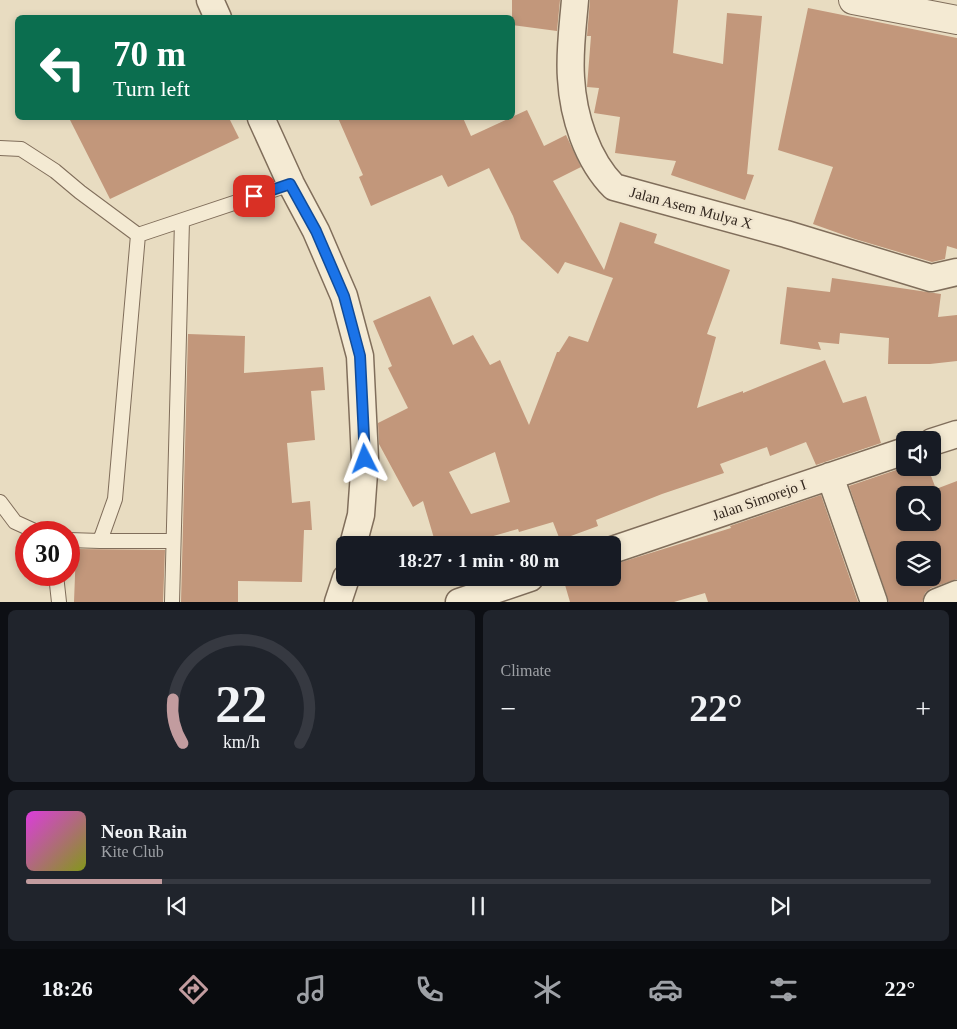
<!DOCTYPE html>
<html lang="en">
<head>
<meta charset="utf-8">
<style>
  :root { --surface:#171b24; --page:#20242c; --text:#f1f3f6; --muted:#9ea1a6; --line:#363941; --accent:#c29c9f }
  body { margin:0; font-family:Georgia,serif; background:var(--page); color:var(--text); height:100vh; display:flex; flex-direction:column; font-size:19px; white-space:nowrap }
  * { box-sizing:border-box; margin:0 }
  p { font-size:16px; color:var(--muted) }
  .icon { flex:none; width:28px; height:28px; fill:none; stroke:currentColor; stroke-width:2; stroke-linecap:round; stroke-linejoin:round }
  .map { position:relative; height:602px; overflow:hidden }
  .drawer { display:flex; flex-direction:column; gap:8px; padding:8px; background:#0d0f14; flex:1 }
  .drawer>* { flex:none }
  .top-card { position:absolute; left:15px; top:15px; width:500px; height:105px; border-radius:8px; box-shadow:0 2px 8px #0003; background:#0b6e4f; color:#fff; overflow:hidden }
  .buttons { position:absolute; left:896px; top:431px; display:grid; gap:10px }
  .buttons a { display:grid; place-items:center; width:45px; height:45px; border-radius:8px; background:var(--surface); box-shadow:0 2px 8px #0003; font-size:25px }
  .speed { position:absolute; left:15px; top:521px; display:flex; gap:10px; font-size:25px; font-weight:700; text-align:center }
  .speed>* { display:grid; place-content:center; width:65px; height:65px; border-radius:50%; background:var(--surface); box-shadow:0 2px 8px #0003; line-height:1 }
  .speed .limit { border:8px solid #d22; background:#fff; color:#111 }
  .pin { position:absolute; display:grid; place-items:center; width:42px; height:42px; color:#fff; margin:-21px; border-radius:10px; box-shadow:0 2px 8px #0006 }
  .me { position:absolute; width:55px; margin:-28px; rotate:357deg; stroke-linejoin:round; filter:drop-shadow(0 0 4px #0008) }
  .turn { display:flex; align-items:center; gap:18px; height:105px; padding:0 15px; font-size:22px }
  .turn .icon { width:65px; height:65px; stroke-width:2.5 }
  .turn b { display:block; font-size:35px; line-height:42px }
  .big { font-size:38px; font-weight:700; line-height:1.1 }
  .drawer .widget { flex:1; display:flex; flex-direction:column; justify-content:center; gap:8px; min-width:0; padding:0 18px; border-radius:8px; background:var(--page) }
  .drawer .dial { align-items:center; gap:0 }
  .dial svg { height:130px; overflow:visible; fill:none; stroke:var(--line); stroke-width:7; stroke-linecap:round; text-anchor:middle }
  .dial text { fill:var(--text); stroke:none }
  .song { display:flex; align-items:center; gap:15px }
  .cover { width:60px; height:60px; border-radius:8px; background:linear-gradient(135deg,hsl(300 70% 55%),hsl(70 70% 35%)) }
  .played { height:5px; border-radius:2px; background:linear-gradient(90deg,var(--accent) 15%,var(--line) 15%) }
  .keys { display:flex; justify-content:space-around; direction:ltr }
  .heat { display:flex; justify-content:space-between; align-items:center; font-size:28px; direction:ltr }
  .drawer .tiles { flex:1; display:grid; gap:8px; grid-template-columns:1fr 1fr }
  .widget:last-child { grid-column:span 2 }
  .trip { position:absolute; left:336px; top:536px; width:285px; height:50px; border-radius:8px; background:var(--surface); box-shadow:0 2px 8px #0003; font-weight:700; line-height:50px; text-align:center }
  .tabs { display:flex; height:80px; justify-content:space-around; align-items:center; background:#090b0e; color:var(--muted) }
  .tabs .icon { width:35px; height:35px }
  .tabs .active { color:var(--accent) }
  .tabs b { font-size:22px; color:var(--text) }
  .map>svg:first-child { display:block }
  .building { fill:#c2977b; fill-rule:evenodd }
  .lines { fill:none; stroke-linecap:round; stroke-linejoin:round }
  .service-casing { stroke:#806e5b; stroke-width:16 }
  .minor-casing { stroke:#806e5b; stroke-width:29 }
  .tertiary-casing { stroke:#806e5b; stroke-width:30 }
  .service { stroke:#f4ead3; stroke-width:14 }
  .minor { stroke:#f4ead3; stroke-width:26 }
  .tertiary { stroke:#f4ead3; stroke-width:28 }
  .route-casing { stroke:#114b97; stroke-width:12 }
  .route { stroke:#1a73e8; stroke-width:9 }
  .labels { text-anchor:middle; dominant-baseline:central; stroke-width:5; stroke-linejoin:round; paint-order:stroke }
  .street-label { font-size:15px; fill:#31261d; stroke:#f1e6d0 }
</style>
</head>
<body>
<div class="map">
<svg width="957" height="602" viewBox="0 0 957 602">
  <rect width="100%" height="100%" fill="#e8dcc1"/>
  <!-- building -->
  <path class="building" d="M512 0H560L557 31 512 25Z
    M590 0H678L673 53 723 64 727 13 762 16 747 174 754 175 745 200 671 175 676 161 615 153 620 117 594 113 599 88 587 87 591 36H587Z
    M808 8 957 38V249L947 246 945 259 932 262 855 239 813 224 833 167 778 150Z
    M527 110 544 146 566 135 581 167 553 181 604 270 620 222 657 234 654 243 730 270 707 334 716 337 697 408 743 391V393L825 360 843 403 866 396 881 443 816 465 806 442 770 456 767 447 720 464 724 473 662 494 596 520 598 526 560 540 553 522 519 532 518 529 462 545H436L423 501 413 507 379 444 378 423 408 408 388 368 392 366 373 321 430 296 453 345 473 335 490 365 500 360 529 425 557 352H559L569 336 588 342 613 278 565 262 558 274 521 239 513 216 489 168 448 187 442 175 371 206 359 177 363 175 338 118H463L471 136ZM495 452 510 502 471 514 449 472Z
    M69 118H229L239 138 110 199Z
    M832 278 941 294 938 317 957 315V361L930 364H888L889 338 840 333 839 344 818 342 821 350 780 344 787 287 830 292Z
    M188 334 245 336 244 373 323 367 325 390 311 391 315 440 287 443 292 503 310 501 312 530H304L302 582 238 581V602H181Z
    M905 467 928 468 936 489 957 481V579L931 588 925 593 922 602H889L849 486ZM905 495H932V522H905ZM905 550H932V578H905Z
    M821 495 858 602H708L705 593 674 602H570L563 578H612V565L731 528 730 526Z
    M76 549 165 550 163 602H74Z"/>
  <g class="lines">
    <!-- service casing -->
    <g class="service-casing">
      <path id="service" d="M0 148 21 149 55 171 80 192 138 235
        M138 235 291 184
        M0 502 15 522 37 532
        M69 540 100 541 115 499 138 235
        M100 541H173
        M56 575 59 602
        M172 602 182 221"/>
    </g>
    <!-- minor casing -->
    <g class="minor-casing">
      <path id="minor" d="M210 0 218 18
        M575 0C573 25 569 52 571 78 573 116 587 160 614 187L786 234 931 278 957 272
        M261 118 291 184 316 231 344 296 360 356 365 459 361 515 353 545
        M932 442 957 434
        M830 476 874 602
        M612 550 905 451
        M338 602 346 578
        M459 602 530 578
        M937 602 957 594"/>
    </g>
    <!-- tertiary casing -->
    <g class="tertiary-casing">
      <path id="tertiary" d="M853 0 957 20"/>
    </g>
    <!-- service -->
    <use href="#service" class="service"/>
    <!-- minor -->
    <use href="#minor" class="minor"/>
    <!-- tertiary -->
    <use href="#tertiary" class="tertiary"/>
  </g>
  <g class="lines">
    <!-- route casing -->
    <g class="route-casing">
      <path id="route" d="M254 196 290 184 316 231 344 296 360 356 365 459"/>
    </g>
    <!-- route -->
    <use href="#route" class="route"/>
  </g>
  <g class="labels">
    <!-- street labels -->
    <g class="street-label">
      <text transform="translate(691 208) rotate(15)">Jalan Asem Mulya X</text>
      <text transform="translate(759 500) rotate(-19)">Jalan Simorejo I</text>
    </g>
  </g>
</svg>
<div class="buttons">
<a><svg class="icon" aria-label="sound" viewBox="0 0 24 24"><path d="M4 9h4l5-4v14l-5-4H4zM17 9q2 3 0 6"/></svg></a>
<a><svg class="icon" aria-label="search" viewBox="0 0 24 24"><circle cx="10" cy="10" r="6"/><path d="M15 15l6 6"/></svg></a>
<a><svg class="icon" aria-label="layers" viewBox="0 0 24 24"><path d="M12 4l9 5-9 5-9-5zM3 14l9 5 9-5"/></svg></a>
</div>
<div class="speed"><div class="limit">30</div></div>
<div class="pin" style="left:254px;top:196px;background:#d93025"><svg class="icon" aria-label="arrive" viewBox="0 0 24 24"><path d="M6 21V4h12l-3 4 3 4H6"/></svg></div>
<svg class="me" style="left:365px;top:459px" viewBox="-20 -20 40 40"><path d="M0-17L14 15 0 8-14 15z" fill="#1a73e8" stroke="#fff" stroke-width="4"/></svg>
<div class="trip">18:27 · 1 min · 80 m</div>
<div class="top-card">
<div class="turn"><svg class="icon" aria-label="left" viewBox="0 0 24 24"><path d="M17 20v-9H6M10 6l-5 5 5 5"/></svg><div><b>70 m</b>Turn left</div></div>
</div>
</div>
<section class="drawer">
<div class="tiles">
<div class="widget dial"><svg viewBox="0 0 100 80">
<path d="M14 69A42 42 0 1 1 86 69"/>
<path d="M14 69A42 42 0 0 1 8 42" stroke="#c29c9f"/>
<text x="50" y="56" font-size="32" font-weight="700">22</text>
<text x="50" y="72" font-size="11">km/h</text>
</svg></div>
<div class="widget"><p>Climate</p>
<div class="heat"><a>−</a><b class="big">22°</b><a>+</a></div>
</div>
<div class="widget">
<div class="song"><i class="cover"></i><div><b>Neon Rain</b><p>Kite Club</p></div></div>
<div class="played"></div>
<div class="keys"><svg class="icon" aria-label="previous" viewBox="0 0 24 24"><path d="M18 5L8 12l10 7zM5 5v14"/></svg><svg class="icon" aria-label="pause" viewBox="0 0 24 24"><path d="M8 5v14M16 5v14"/></svg><svg class="icon" aria-label="next" viewBox="0 0 24 24"><path d="M6 5l10 7-10 7zM19 5v14"/></svg></div>
</div>
</div>
</section>
<nav class="tabs">
<b>18:26</b>
<svg class="icon active" aria-label="directions" viewBox="0 0 24 24"><path d="M12 3l9 9-9 9-9-9zM9 14v-3h6M13 9l2 2-2 2"/></svg>
<svg class="icon" aria-label="music" viewBox="0 0 24 24"><path d="M9 18V5l10-2v13"/><circle cx="6" cy="18" r="3"/><circle cx="16" cy="16" r="3"/></svg>
<svg class="icon" aria-label="phone" viewBox="0 0 24 24"><path d="M5 4h4l2 5-3 2q2 4 5 5l2-3 5 2v4C11 20 4 13 5 4z"/></svg>
<svg class="icon" aria-label="climate" viewBox="0 0 24 24"><path d="M12 3v18M4 7l16 10M4 17L20 7"/></svg>
<svg class="icon" aria-label="car" viewBox="0 0 24 24"><path d="M5 17H2v-5l4-1 3-4h7l3 4 3 1v5h-3M9 17h6M6 11h13"/><circle cx="7" cy="17" r="2"/><circle cx="17" cy="17" r="2"/></svg>
<svg class="icon" aria-label="filters" viewBox="0 0 24 24"><path d="M4 7h16M4 17h16"/><circle cx="9" cy="7" r="2"/><circle cx="15" cy="17" r="2"/></svg>
<b>22°</b>
</nav>
</body>
</html>
